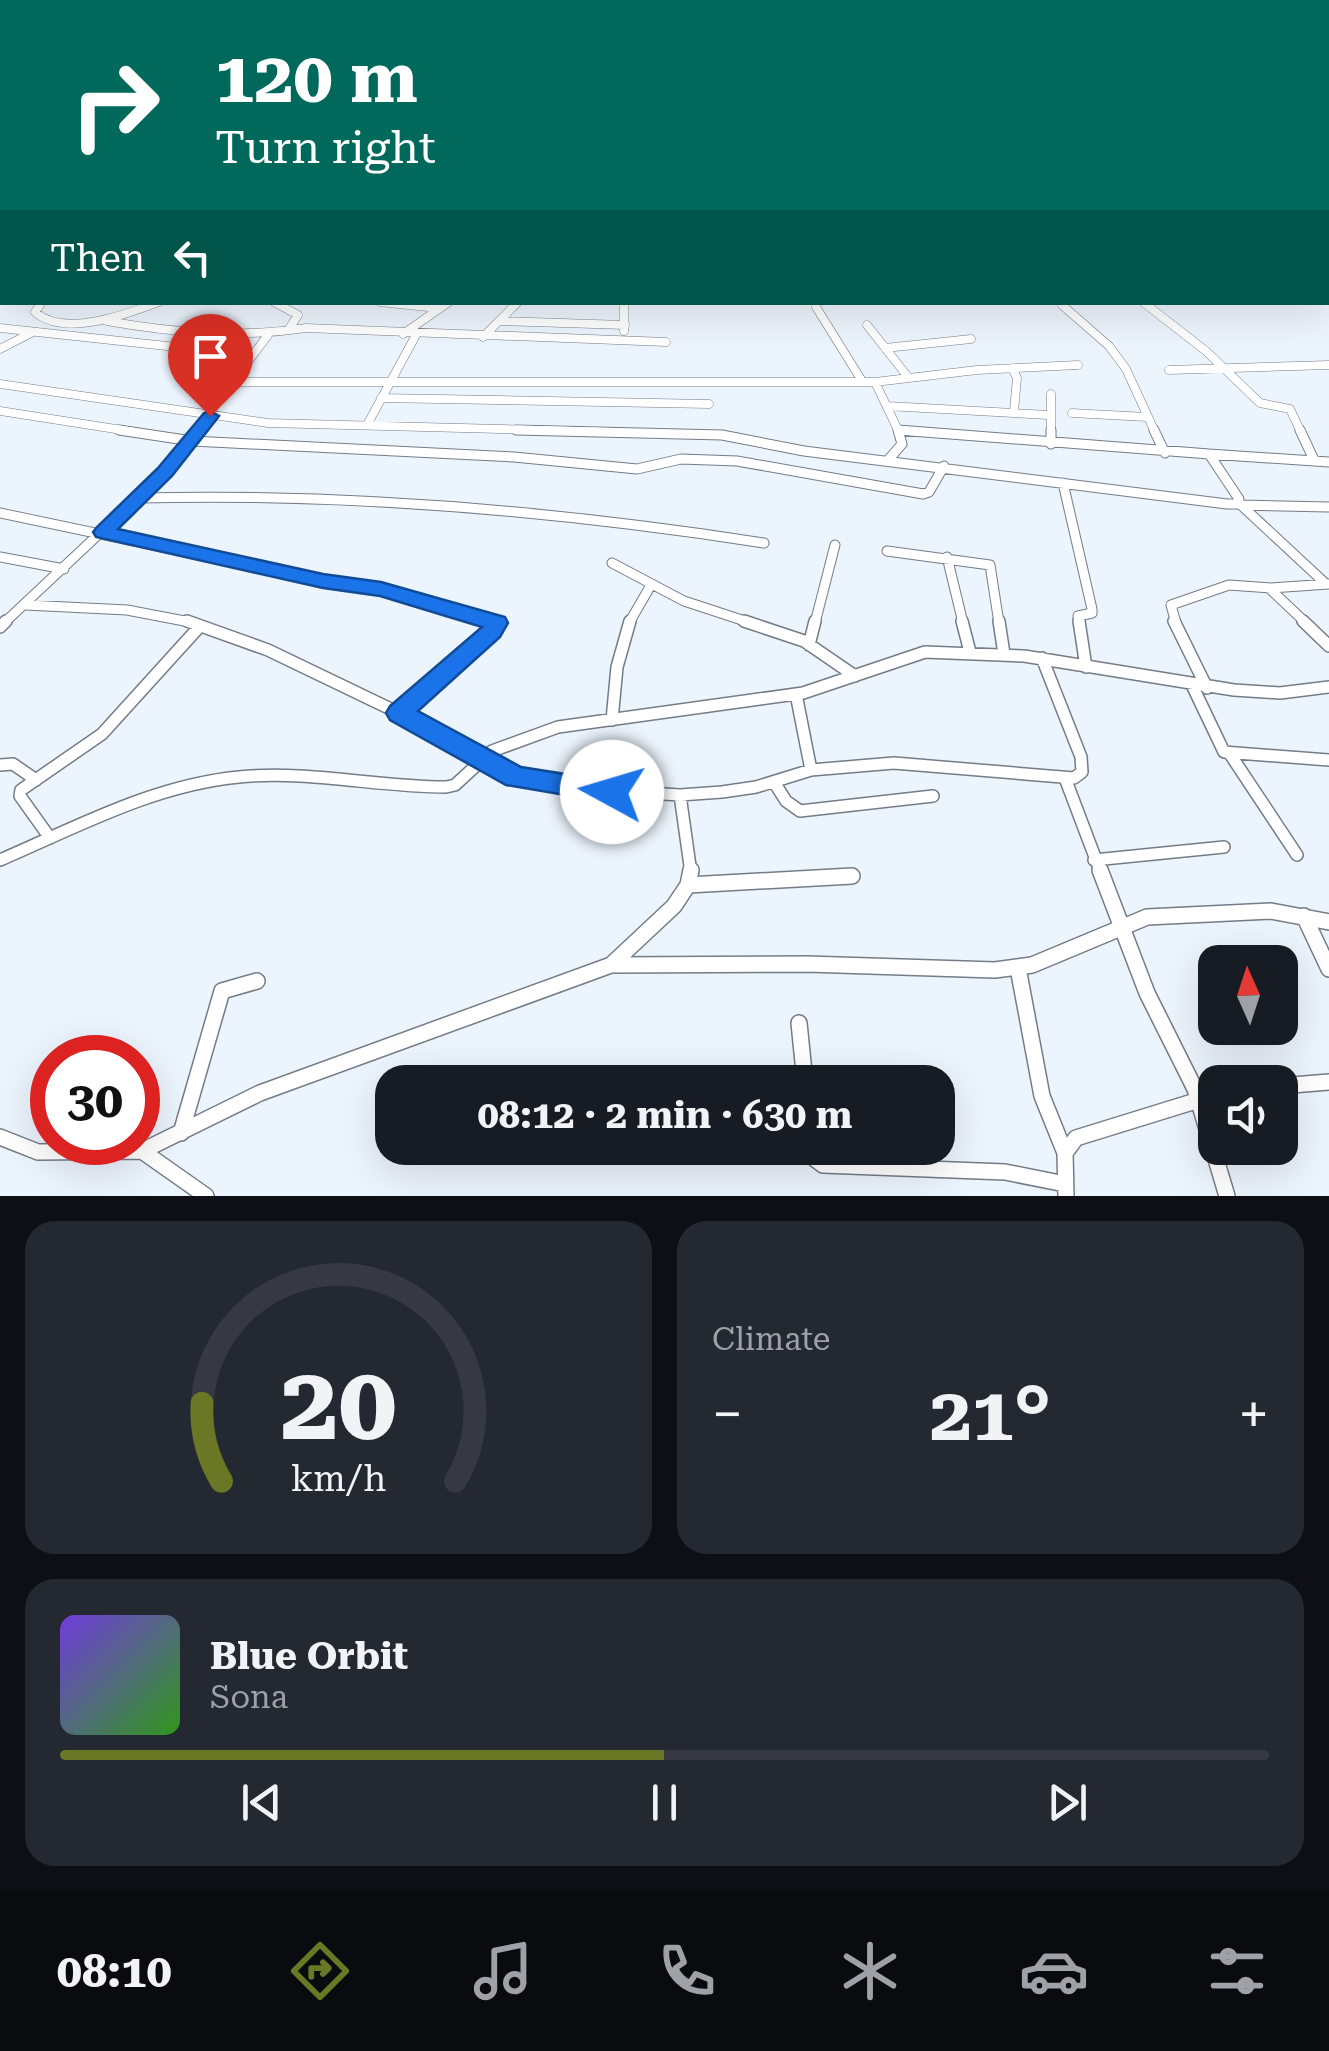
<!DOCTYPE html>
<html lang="en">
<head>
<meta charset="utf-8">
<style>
  :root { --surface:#171b24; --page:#242831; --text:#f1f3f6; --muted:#9ea1a6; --line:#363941; --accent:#6a7724 }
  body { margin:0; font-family:"Roboto Serif",serif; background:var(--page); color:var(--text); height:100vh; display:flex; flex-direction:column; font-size:38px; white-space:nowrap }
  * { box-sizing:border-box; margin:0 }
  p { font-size:32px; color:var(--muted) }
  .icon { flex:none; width:55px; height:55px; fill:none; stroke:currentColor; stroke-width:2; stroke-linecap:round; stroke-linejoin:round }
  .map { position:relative; height:1196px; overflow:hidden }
  .details { display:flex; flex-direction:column; gap:25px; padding:25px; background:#0d0f14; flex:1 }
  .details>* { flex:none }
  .banner { position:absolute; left:0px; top:0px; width:1330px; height:305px; box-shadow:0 10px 40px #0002; background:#00695c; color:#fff; overflow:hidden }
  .needle { width:65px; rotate:357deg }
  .controls { position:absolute; left:1198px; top:945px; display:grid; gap:20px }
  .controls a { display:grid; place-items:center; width:100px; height:100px; border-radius:20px; background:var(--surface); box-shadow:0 10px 40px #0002; font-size:50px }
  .speed { position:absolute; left:30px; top:1035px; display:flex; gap:20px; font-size:50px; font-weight:700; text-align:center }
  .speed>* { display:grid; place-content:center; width:130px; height:130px; border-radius:50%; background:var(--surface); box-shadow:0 10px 40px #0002; line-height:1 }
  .speed .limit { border:15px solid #d22; background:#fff; color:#111 }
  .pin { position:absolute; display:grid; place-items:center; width:85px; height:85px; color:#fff; margin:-102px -42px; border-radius:50% 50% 50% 0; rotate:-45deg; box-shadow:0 0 10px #0007 }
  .pin .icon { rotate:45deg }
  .me { position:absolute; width:110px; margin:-55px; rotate:276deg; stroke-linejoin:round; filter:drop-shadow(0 0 8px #0008) }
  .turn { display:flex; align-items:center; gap:35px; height:210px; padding:0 50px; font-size:45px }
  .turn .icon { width:130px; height:130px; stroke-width:2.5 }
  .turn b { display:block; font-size:70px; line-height:85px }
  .then { display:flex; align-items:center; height:95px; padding:0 50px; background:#0003; gap:20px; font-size:38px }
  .big { font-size:75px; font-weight:700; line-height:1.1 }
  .details .widget { flex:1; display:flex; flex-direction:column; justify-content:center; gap:15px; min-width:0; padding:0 35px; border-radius:30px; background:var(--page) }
  .details .dial { align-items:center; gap:0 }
  .dial svg { height:260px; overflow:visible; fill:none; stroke:var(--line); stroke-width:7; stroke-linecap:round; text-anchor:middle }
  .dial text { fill:var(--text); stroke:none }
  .song { display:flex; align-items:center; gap:30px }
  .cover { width:120px; height:120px; border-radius:15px; background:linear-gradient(135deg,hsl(260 70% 55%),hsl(110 70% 35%)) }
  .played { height:10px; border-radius:5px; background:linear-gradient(90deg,var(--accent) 50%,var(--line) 50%) }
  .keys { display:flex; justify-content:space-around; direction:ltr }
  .heat { display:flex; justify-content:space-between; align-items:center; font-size:55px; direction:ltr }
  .details .tiles { flex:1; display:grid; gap:25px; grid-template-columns:1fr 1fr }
  .widget:last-child { grid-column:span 2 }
  .trip { position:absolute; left:375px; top:1065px; width:580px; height:100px; border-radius:30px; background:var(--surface); box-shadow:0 10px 40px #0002; font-weight:700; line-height:100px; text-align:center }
  .tab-bar { display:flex; height:160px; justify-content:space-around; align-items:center; background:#090b0e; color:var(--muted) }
  .tab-bar .icon { width:70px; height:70px }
  .tab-bar .current { color:var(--accent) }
  .tab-bar b { font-size:45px; color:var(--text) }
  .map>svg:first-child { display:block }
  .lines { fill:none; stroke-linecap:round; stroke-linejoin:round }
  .minor-far3-casing { stroke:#737c87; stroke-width:9 }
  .minor-far2-casing { stroke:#737c87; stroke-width:11 }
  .minor-far1-casing { stroke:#737c87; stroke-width:14 }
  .minor-casing { stroke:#737c87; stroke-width:18 }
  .minor-far3 { stroke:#fff; stroke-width:8 }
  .minor-far2 { stroke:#fff; stroke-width:9 }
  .minor-far1 { stroke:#fff; stroke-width:11 }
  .minor { stroke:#fff; stroke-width:15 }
  .route { fill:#1a73e8; stroke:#114b97; stroke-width:2.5 }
</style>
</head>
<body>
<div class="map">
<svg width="1329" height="1196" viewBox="0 0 1329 1196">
  <rect width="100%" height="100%" fill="#ecf4fd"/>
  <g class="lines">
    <!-- minor-far3 casing -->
    <g class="minor-far3-casing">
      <path id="minor-far3" d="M42 302 35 312C64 338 127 314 159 302
        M274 302 298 315 289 329
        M380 302 437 308
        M624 302V331
        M1143 302 1206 351 1260 403 1290 409 1301 432
        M1062 305 1109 346 1126 369 1155 432
        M816 307 862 381
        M107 321C174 333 239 338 306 328L666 342
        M499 321 625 325
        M867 325 908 377
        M0 328 250 355
        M403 334 449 302
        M483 337 518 302
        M885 348 971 339
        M0 349 33 332
        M1012 368 1017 378 1014 411
        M1169 370 1329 365
        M232 382H875L898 430 921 432
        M875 382 977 370 1078 365
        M0 384 268 423 610 432
        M1051 394V432
        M381 398 709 404
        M887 406 1049 415
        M0 411 135 432
        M1072 413 1147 417
        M367 425 416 335
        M195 432 268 335"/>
    </g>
    <!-- minor-far2 casing -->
    <g class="minor-far2-casing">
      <path id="minor-far2" d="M119 430 192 441 514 457 637 469 681 459 737 461 923 494 929 492 944 466
        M516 430 722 435 804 451 1227 504H1238L1239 499 1209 454 1329 462
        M898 430 1209 454
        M1051 430V444
        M1154 430 1165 453
        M1300 430 1314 460
        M889 459 902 444 898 430
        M1063 483 1092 609V613L1078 616 1079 623
        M140 498C349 493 558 511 764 543
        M1240 505 1329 507
        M1241 505 1326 584
        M0 513 323 581 381 589 496 623
        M887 551 990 565 999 623
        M0 557 64 569
        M947 557 963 623
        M612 563 684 601 751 623
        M1269 588 1306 623
        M26 605 127 610 195 623
        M4 623 165 472 197 430
        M629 623 651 585
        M815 623 835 545
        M1176 623 1171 605 1229 585 1271 588 1329 584"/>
    </g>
    <!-- minor-far1 casing -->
    <g class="minor-far1-casing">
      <path id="minor-far1" d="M187 621 268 650 399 713
        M489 621 496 623 492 631 399 713 496 770 583 789 680 795 722 792 756 787 811 770 894 763 1074 778 1082 772 1081 757 1042 658
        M744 621 804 641 855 676
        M962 621 970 652
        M999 621 1004 654
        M1079 621 1086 667
        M1174 621 1207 688
        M1303 621 1329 646
        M0 627 6 621
        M809 645 815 621
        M1192 685 1224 752 1329 760
        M796 694 811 770
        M612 720 617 667 630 621
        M1230 754 1297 855
        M0 765 13 764 36 780
        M1065 778 1101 873
        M774 782 786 801 800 811 933 796
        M680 795 691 873
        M50 838 20 796 21 790 102 734 200 626
        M0 860C77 827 154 785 239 777 308 770 377 787 446 787L455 785 492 751 558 727 803 693 925 652 1024 656 1234 690 1280 693 1329 687
        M1094 860 1224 847"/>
    </g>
    <!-- minor casing -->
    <g class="minor-casing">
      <path id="minor" d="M1100 870 1147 993 1195 1089 1227 1196
        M688 885 852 876
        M1304 916 1329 969
        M611 965 807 964 995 970 1032 965 1147 917 1271 911 1329 922
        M1018 968 1042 1096 1065 1153
        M799 1023 805 1082
        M1280 1086 1329 1082
        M181 1133 222 991 257 981
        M0 1137 38 1152 142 1151 206 1196
        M811 1148 815 1159 823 1165 1005 1172 1065 1184
        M142 1151 260 1093 611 965 674 906 688 885 691 870
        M1066 1196 1065 1153 1076 1138 1215 1095"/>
    </g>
    <!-- minor-far3 -->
    <use href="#minor-far3" class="minor-far3"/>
    <!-- minor-far2 -->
    <use href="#minor-far2" class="minor-far2"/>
    <!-- minor-far1 -->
    <use href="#minor-far1" class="minor-far1"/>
    <!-- minor -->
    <use href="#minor" class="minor"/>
  </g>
  <!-- sky -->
  <linearGradient id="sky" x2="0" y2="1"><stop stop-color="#79b1ec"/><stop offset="0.51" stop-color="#f6fafe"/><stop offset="1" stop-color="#f6fafe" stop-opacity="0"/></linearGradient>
  <rect width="1329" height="338" fill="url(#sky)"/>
  <!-- route -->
  <path class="route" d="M210 411 219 416 216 420 172 476 118 529 323 574 381 582 505 617 508 623 500 637 418 711 521 767 622 783 626 792 622 800 612 803 506 785 390 720 386 713 390 706 482 627 380 596 323 588 96 537 93 532 96 528 158 468 204 413Z"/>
</svg>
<div class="controls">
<a><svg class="needle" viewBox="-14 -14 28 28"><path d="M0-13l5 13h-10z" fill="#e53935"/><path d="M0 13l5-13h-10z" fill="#9ea1a6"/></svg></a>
<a><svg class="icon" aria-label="sound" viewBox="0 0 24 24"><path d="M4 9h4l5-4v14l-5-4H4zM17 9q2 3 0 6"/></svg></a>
</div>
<div class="speed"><div class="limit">30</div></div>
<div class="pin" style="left:210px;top:416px;background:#d93025"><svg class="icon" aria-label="arrive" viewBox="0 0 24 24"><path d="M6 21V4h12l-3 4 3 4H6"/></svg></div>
<svg class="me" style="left:612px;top:792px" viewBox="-20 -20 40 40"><circle r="19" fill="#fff"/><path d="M0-13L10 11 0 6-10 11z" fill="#1a73e8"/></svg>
<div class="trip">08:12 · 2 min · 630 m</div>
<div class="banner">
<div class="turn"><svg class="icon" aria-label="right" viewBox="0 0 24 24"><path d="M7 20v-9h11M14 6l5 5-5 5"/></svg><div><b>120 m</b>Turn right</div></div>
<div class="then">Then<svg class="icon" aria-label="left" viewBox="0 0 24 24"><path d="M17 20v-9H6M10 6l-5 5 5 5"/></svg></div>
</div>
</div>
<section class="details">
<div class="tiles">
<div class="widget dial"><svg viewBox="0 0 100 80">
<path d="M14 69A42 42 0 1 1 86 69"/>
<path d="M14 69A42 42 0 0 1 8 45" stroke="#6a7724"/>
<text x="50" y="56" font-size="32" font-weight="700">20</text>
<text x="50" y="72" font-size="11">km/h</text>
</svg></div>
<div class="widget"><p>Climate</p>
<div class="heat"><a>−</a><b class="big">21°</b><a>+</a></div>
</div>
<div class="widget">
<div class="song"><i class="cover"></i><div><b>Blue Orbit</b><p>Sona</p></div></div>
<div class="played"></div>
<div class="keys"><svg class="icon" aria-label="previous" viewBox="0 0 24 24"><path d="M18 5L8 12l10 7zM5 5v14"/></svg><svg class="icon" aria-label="pause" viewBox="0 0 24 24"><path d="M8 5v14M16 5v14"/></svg><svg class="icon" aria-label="next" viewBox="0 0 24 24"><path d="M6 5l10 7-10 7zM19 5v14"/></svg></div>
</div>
</div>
</section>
<nav class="tab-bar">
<b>08:10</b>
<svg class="icon current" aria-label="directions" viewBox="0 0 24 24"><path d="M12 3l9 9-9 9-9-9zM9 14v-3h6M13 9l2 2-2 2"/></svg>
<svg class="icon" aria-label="music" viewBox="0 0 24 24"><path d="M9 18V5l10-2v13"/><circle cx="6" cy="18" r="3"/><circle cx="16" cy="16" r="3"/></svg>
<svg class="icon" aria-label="phone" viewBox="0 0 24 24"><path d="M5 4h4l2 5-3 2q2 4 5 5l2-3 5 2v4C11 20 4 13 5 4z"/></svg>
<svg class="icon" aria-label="climate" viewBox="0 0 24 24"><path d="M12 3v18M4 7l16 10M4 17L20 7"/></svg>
<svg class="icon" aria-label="car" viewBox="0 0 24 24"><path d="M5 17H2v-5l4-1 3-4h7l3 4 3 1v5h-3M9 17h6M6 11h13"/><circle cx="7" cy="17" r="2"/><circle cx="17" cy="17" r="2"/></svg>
<svg class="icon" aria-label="filters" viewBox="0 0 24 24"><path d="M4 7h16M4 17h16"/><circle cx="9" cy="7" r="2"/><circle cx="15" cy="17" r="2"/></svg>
</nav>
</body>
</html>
